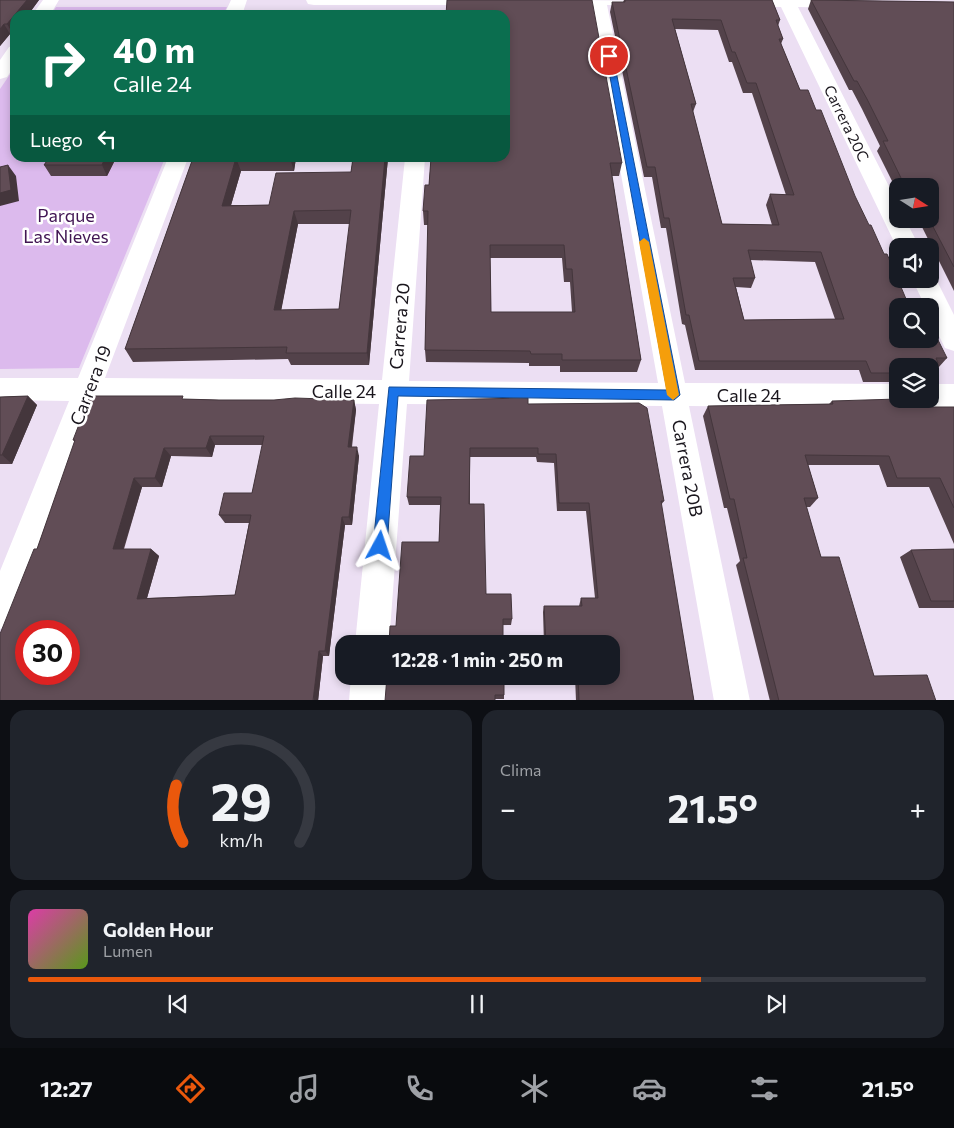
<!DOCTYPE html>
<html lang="es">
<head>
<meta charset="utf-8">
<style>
  :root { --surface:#171b24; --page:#20242c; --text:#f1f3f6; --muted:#9ea1a6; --line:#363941; --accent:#ea580c }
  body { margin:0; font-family:Commissioner,sans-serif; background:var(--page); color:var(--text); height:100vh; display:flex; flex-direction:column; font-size:19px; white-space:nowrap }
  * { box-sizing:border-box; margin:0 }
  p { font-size:16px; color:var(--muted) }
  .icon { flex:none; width:28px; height:28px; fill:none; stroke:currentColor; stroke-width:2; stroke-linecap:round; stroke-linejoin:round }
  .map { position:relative; height:700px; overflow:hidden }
  .side { display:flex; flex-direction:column; gap:10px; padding:10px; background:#0d0f14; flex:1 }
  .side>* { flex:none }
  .top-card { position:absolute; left:10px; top:10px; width:500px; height:152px; border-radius:15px; box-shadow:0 2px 8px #0003; background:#0b6e4f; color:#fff; overflow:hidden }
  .needle { width:32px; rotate:102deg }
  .tools { position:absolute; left:889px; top:178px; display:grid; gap:10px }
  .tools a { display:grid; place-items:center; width:50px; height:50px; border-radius:10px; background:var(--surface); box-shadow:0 2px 8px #0003; font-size:25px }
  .speed { position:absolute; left:15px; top:620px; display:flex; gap:10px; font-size:25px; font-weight:700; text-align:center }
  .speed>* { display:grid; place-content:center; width:65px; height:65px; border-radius:50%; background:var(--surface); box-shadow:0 2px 8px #0003; line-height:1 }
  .speed .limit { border:8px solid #d22; background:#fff; color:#111 }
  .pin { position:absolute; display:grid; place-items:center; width:42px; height:42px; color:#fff; margin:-21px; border:2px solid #fff; border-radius:50%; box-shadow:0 1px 5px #0007 }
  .me { position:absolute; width:55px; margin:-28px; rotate:5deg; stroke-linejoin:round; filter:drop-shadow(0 0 4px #0008) }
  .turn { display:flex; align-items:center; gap:18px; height:105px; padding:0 20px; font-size:22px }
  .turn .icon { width:65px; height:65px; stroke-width:2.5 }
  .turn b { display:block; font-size:35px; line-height:42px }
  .then { display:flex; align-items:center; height:48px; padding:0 20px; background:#0003; gap:10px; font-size:19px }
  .big { font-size:38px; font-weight:700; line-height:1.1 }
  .side .tile { flex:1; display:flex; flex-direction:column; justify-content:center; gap:8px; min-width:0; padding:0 18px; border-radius:15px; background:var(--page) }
  .side .dial { align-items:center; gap:0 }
  .dial svg { height:130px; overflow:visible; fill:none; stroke:var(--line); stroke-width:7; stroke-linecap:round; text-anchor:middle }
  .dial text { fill:var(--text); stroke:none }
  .song { display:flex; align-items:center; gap:15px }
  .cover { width:60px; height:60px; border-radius:8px; background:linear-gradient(135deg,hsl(320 70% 55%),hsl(90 70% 35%)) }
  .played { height:5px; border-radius:2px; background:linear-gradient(90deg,var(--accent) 75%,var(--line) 75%) }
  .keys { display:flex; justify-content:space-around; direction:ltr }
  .heat { display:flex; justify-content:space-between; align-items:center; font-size:28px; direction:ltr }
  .side .tiles { flex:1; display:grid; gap:10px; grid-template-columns:1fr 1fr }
  .tile:last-child { grid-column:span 2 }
  .trip { position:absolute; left:335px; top:635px; width:285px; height:50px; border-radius:15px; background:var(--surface); box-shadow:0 2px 8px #0003; font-weight:700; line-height:50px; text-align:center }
  .dock { display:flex; height:80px; justify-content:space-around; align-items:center; background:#090b0e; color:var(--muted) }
  .dock .icon { width:35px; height:35px }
  .dock .on { color:var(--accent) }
  .dock b { font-size:22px; color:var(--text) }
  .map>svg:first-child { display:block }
  .green { fill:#dcbaed }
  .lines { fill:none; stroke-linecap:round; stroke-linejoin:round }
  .minor { fill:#fff; fill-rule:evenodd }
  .wall { fill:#53424a; fill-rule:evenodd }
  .shaded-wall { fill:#44363c }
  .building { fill:#614d56; stroke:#44363c; fill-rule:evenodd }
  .route { fill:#1a73e8; stroke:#114b97 }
  .slow { fill:#f59e0b }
  .labels { text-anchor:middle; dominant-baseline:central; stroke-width:5; stroke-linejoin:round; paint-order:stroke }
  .far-street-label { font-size:15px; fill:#1a161d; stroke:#fff }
  .park-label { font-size:18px; fill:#411553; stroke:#fff }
  .street-label { font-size:18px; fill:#1a161d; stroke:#fff }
</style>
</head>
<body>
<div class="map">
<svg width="954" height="701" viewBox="0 0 954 701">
  <rect width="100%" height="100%" fill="#ecdff3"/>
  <!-- green -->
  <path class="green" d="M56 7H227L223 15H51Z
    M15 67V158H165L79 368 0 369V89Z"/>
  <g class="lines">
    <!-- minor -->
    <path class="minor" d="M43 0H59L50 15H32Z
      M231 0H247L242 15H224Z
      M306 0H492L490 4 484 5H314L308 4Z
      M572 0 667 1 665 5 659 6 607 5 685 383 898 384V399H910L908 404 898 408 689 406 750 701H714L662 406 407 404 389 644H355L379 404 96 401 12 624 0 629V571L69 401 0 400V378H78L168 158H188L105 378 382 380 405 158H425L409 381 658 383 591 5 574 4Z
      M729 0H852L854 3 852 7 846 8 798 7 898 204V219H905L919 246H898V250L781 7 737 6 731 5Z
      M15 46V65L7 77 0 79V60L9 47Z
      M930 272 933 273 954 315V351L945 348 930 318V306H925L912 279H930Z
      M930 384H954V408H930L920 404 918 399H930Z
      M351 676H387L385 701H349Z"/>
  </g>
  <!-- wall -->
  <path class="wall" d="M0 0H39L28 15H15L13 34H10L0 46Z
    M624 0H772L780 20 778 26 783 39 781 44 800 90 898 306 947 358 938 368H934L930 372V366H898V377L893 382H863L859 370H695L685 325 682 324 666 228H661L652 177H644L610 12 612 2H623ZM675 29 718 30 729 62H732L743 93H752L786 195 770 194 766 205 772 225 722 224 693 112 696 104ZM750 260 815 262 835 319 744 320 736 287 751 288 755 278Z
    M811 0 954 2V291L918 219H930V186H898V189H896L877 151 880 146 862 109 852 90H849L808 9Z
    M49 158H116L107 176H51L44 165Z
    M193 158H296L294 171H241L231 205H269L351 172 353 158H388L369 365H291L288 359 133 362 125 349ZM298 224H350L339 309 281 310Z
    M431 158 622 163 619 176H612L641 360 637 372H560V366H529V363L426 362 425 350 428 225H424L423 211 429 185ZM490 258H562L564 282H570L572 312H491Z
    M28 396 37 405 12 464H0V397Z
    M185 399 219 400H354L356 410 352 447 359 456 352 525H345L329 656H323L318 701 37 549 75 442 73 440ZM215 445H263L252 493 219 515 225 523H249L235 595 147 598 159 556 151 549H124L142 487H162L171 456 212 457Z
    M832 401 916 407H954V544L929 487H887L879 465H808L818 498 810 507H806L821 557 874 676 936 701H770L736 565 740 561 727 508H724L703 416 708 406 829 404Z
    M528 404 664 501 661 505 694 701H576L575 676H611V644H544L543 612 544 606H579L581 598H595L586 511H557L554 463 537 462 536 457H470V504L486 594 512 619 511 625 396 626 439 542 440 505H409L407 497 424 456Z
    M954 549V608H919L900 557 911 550Z
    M387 676 504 695V699H495Z"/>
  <!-- shaded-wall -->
  <path class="shaded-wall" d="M27 0H39L28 15H15V31L13 34 7 24Z
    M4 24 10 34 0 46V29Z
    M105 158H116L107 176 102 165Z
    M236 158 241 171 227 219 222 206Z
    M290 158H296L294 171Z
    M385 158H388L369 365 367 353Z
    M8 165 16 176 19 201 0 206V193Z
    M294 211 298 224 279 322 274 310Z
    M28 396 37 405 12 464 2 455Z
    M354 400 356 410 350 456 348 447Z
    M210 436 215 445 212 457 206 448Z
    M357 447 359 456 352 525 349 517Z
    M164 448 171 456 162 487 155 478Z
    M134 478 142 487 121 556 113 549Z
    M342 517 345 525 329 656 325 651Z
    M151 549 159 556 145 605 137 599Z
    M319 651 323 656 318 701H313Z"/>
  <!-- building -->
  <path class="building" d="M0 0H27L7 24H4L0 29Z
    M447 0H592L622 163H610L641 360H562V354H531L530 351 425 350 428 211H423L425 185H429L431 158H505V15H446ZM490 245H564L566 269H572L575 312H491Z
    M625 0H772L780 20H776L783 39H779L800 90H808L816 110H821L855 196 869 225H871L884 254H887L909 306H898V339H930V336H936L947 358H936L938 363H897L898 366V373H871L866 361H699L689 315H686L669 218H664L655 167H647L612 2H625ZM672 19 721 20 732 52H735L747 83H756L794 195 770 194 779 225 722 224 691 104H696ZM748 250 821 252 844 319 744 320 733 278H755Z
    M811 0 954 2V267L929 219H930V186H908L905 180H902L883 141H888L867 99 857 81H854Z
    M49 158H105L102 165H44Z
    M193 158H261H236L222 206 269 205 276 173 351 172 353 158H385L367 353H286L287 347 125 349ZM351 210 339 309 274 310 294 211Z
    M8 165 11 190 0 193V167Z
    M28 396 2 455H0V397Z
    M90 396H183L182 399 219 400H274L295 398 354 400 348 447H357L349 517H342L325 651H319L313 701H0V634L34 549H37L75 440H73ZM210 436H264L252 493H224L219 515H251L235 595 137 599 151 549H113L134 478H155L164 448H206ZM26 631H69V674H26Z
    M528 398V404L639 403 647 408 664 501H661L694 701H579L578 676H611V644H546L544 606H582L581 598H598L589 503H559L556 454H538V448H470L469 504H484L486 594H511L512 619H503V644H389L390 626H396L402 542H439L441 497H407L410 456H424L427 400Z
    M898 399H913L916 407H954V508L940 478H897L889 456 805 455 818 498H804L821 557H839L874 676 927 675 936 701H779L743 558H747L734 499H730L708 406 833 404 832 401Z
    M954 549V601H931L911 550Z
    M387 676H504V695H495V701H385Z"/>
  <!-- route -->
  <path class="route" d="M606 55 613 56 680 395 674 400 398 396 387 546 385 551 380 553 375 551 373 546 389 387 667 390Z"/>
  <!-- slow -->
  <path class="slow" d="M644 238 649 242 679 395 673 400 667 395 639 242Z"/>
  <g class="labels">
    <!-- far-street labels -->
    <g class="far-street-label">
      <text transform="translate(847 123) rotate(64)">Carrera 20C</text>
    </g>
    <!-- park labels -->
    <g class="park-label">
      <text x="66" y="215">Parque<tspan x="66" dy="21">Las Nieves</tspan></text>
    </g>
    <!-- street labels -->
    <g class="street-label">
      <text transform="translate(399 326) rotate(-85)">Carrera 20</text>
      <text transform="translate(90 385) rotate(-69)">Carrera 19</text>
      <text x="344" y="391">Calle 24</text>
      <text x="749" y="395">Calle 24</text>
      <text transform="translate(688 468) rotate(79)">Carrera 20B</text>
    </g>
  </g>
</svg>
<div class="tools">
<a><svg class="needle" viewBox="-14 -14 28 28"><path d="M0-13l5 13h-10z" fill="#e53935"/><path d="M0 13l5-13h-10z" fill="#9ea1a6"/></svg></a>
<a><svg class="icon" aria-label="sound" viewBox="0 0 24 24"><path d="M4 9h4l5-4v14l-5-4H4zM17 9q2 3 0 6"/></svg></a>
<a><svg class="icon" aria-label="search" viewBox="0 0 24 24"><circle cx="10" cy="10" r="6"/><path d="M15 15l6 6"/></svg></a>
<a><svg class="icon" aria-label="layers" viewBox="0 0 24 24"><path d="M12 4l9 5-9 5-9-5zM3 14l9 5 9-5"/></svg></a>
</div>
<div class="speed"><div class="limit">30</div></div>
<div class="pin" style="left:609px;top:56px;background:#d93025"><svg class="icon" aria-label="arrive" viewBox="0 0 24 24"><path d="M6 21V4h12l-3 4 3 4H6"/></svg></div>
<svg class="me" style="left:380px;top:546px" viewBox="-20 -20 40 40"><path d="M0-17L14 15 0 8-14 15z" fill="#1a73e8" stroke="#fff" stroke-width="4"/></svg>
<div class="trip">12:28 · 1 min · 250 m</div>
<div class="top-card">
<div class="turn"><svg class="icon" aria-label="right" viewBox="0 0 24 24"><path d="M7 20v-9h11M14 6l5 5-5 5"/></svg><div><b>40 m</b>Calle 24</div></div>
<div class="then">Luego<svg class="icon" aria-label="left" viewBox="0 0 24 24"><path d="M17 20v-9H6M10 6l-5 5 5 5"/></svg></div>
</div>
</div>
<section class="side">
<div class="tiles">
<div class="tile dial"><svg viewBox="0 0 100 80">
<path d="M14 69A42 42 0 1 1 86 69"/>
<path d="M14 69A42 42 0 0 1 10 34" stroke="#ea580c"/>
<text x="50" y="56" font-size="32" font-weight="700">29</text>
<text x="50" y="72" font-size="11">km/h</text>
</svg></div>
<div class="tile"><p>Clima</p>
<div class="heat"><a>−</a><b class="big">21.5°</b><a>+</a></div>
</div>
<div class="tile">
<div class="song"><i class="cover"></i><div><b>Golden Hour</b><p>Lumen</p></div></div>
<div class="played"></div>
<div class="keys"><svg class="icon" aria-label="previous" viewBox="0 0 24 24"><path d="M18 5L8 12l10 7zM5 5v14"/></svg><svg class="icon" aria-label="pause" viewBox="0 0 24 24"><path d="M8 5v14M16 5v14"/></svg><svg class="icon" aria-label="next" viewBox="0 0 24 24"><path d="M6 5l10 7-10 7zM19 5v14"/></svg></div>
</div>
</div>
</section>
<nav class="dock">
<b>12:27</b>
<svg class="icon on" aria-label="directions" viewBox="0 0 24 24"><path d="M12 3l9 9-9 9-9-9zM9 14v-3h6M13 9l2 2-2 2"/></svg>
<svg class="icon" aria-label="music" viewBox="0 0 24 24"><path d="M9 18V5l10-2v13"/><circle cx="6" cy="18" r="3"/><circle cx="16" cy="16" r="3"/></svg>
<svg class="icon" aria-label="phone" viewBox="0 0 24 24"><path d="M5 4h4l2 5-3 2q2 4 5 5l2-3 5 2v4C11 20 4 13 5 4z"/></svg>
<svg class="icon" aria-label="climate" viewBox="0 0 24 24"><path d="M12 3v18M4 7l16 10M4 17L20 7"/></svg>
<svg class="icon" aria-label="car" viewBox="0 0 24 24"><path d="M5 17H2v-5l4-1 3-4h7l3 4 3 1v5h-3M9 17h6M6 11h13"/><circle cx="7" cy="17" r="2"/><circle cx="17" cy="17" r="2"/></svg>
<svg class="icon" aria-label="filters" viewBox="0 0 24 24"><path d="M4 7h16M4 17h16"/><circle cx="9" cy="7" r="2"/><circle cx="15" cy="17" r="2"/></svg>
<b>21.5°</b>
</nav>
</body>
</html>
